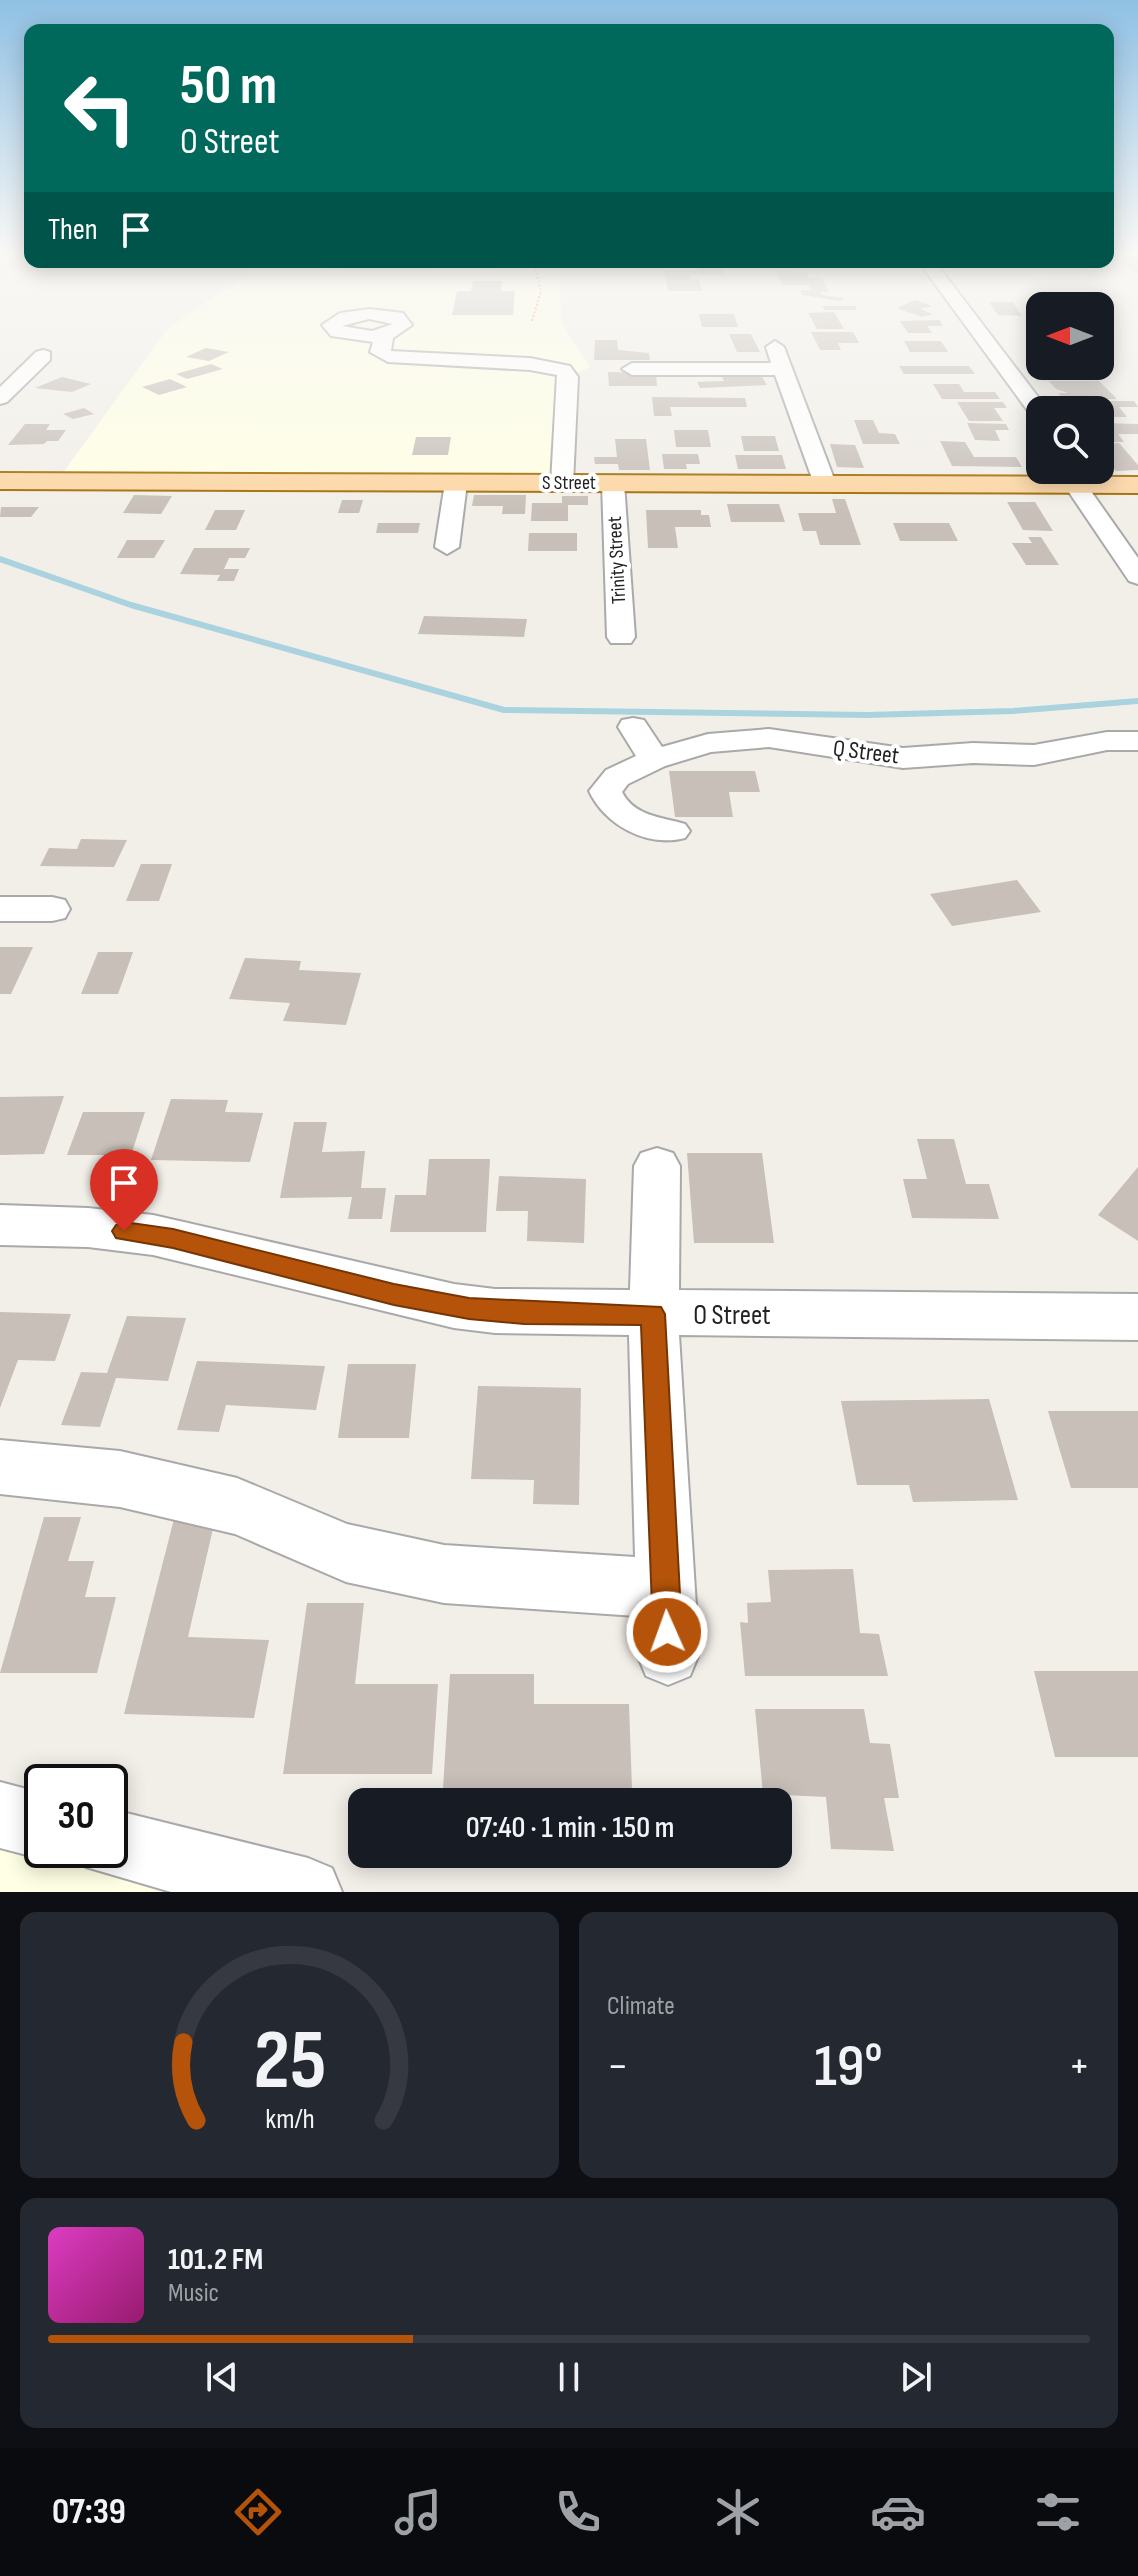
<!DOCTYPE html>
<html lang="en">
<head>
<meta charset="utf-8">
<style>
  :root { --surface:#171b24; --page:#242831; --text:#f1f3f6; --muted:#9ea1a6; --line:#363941; --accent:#b45309 }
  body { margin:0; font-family:"Sofia Sans Condensed",sans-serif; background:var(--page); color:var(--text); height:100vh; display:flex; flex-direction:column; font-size:30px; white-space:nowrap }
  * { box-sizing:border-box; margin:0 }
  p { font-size:26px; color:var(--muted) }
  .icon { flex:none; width:44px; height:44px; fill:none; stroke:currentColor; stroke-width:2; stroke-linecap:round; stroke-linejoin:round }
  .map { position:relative; height:1892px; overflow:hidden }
  .sheet { display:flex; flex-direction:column; gap:20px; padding:20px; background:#0d0f14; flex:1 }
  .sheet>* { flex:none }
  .guide { position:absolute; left:24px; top:24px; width:1090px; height:244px; border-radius:16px; box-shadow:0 4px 20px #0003; background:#00695c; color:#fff; overflow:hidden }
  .needle { width:52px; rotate:270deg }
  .fabs { position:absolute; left:1026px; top:292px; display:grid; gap:16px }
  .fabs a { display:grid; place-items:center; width:88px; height:88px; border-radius:16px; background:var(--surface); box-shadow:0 4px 20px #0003; font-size:40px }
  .speed { position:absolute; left:24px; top:1764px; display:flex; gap:16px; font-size:40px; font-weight:700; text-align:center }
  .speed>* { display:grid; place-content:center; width:104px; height:104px; border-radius:50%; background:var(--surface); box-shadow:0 4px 20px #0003; line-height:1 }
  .speed .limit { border:4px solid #111; border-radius:12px; background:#fff; color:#111 }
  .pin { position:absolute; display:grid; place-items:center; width:68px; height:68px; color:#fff; margin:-82px -34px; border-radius:50% 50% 50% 0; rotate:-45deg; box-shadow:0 0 8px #0007 }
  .pin .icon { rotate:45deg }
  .me { position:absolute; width:88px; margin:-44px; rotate:358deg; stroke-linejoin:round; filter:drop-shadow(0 0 6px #0008) }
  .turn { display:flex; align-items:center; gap:28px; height:168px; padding:0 24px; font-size:36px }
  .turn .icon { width:104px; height:104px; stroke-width:2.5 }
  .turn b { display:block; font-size:56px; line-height:68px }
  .then { display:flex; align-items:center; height:76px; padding:0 24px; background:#0003; gap:16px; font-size:30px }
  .big { font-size:60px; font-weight:600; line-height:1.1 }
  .sheet .card { flex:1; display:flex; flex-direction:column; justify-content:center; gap:12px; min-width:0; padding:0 28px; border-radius:16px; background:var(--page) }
  .sheet .dial { align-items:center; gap:0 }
  .dial svg { height:208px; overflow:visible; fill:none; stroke:var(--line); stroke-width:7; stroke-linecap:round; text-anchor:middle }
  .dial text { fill:var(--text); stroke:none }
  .song { display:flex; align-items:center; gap:24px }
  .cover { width:96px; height:96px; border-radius:12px; background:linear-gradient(135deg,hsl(310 70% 55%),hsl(320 70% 35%)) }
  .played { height:8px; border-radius:4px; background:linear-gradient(90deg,var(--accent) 35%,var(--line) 35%) }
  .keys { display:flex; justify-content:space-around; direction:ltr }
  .heat { display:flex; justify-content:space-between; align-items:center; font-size:44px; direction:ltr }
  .sheet .tiles { flex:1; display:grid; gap:20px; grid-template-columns:1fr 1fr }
  .card:last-child { grid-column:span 2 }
  .trip { position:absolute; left:348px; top:1788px; width:444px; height:80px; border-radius:16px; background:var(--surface); box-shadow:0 4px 20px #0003; font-weight:600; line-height:80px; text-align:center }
  .dock { display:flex; height:128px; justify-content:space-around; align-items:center; background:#090b0e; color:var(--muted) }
  .dock .icon { width:56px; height:56px }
  .dock .selected { color:var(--accent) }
  .dock b { font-size:36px; color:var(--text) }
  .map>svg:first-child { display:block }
  .education { fill:#ffffe5 }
  .park { fill:#c8facc }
  .pitch { fill:#88e0be }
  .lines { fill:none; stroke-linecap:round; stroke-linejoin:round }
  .stream { stroke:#aad3df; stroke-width:6 }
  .building { fill:#c7bfb8 }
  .minor-casing { stroke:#a9a9a9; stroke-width:4 }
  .major-casing { stroke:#a06b00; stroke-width:4 }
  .path { stroke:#fa8072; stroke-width:2; stroke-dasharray:2 2; stroke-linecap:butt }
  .minor { fill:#fff; fill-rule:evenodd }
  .major { fill:#fcd6a4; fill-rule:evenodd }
  .route { fill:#b45309; stroke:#753606; stroke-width:2 }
  .labels { text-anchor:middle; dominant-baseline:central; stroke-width:8; stroke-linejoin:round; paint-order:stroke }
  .far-street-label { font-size:20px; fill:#222; stroke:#fff }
  .street-label { font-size:24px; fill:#222; stroke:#fff }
  .near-street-label { font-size:28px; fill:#222; stroke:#fff }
</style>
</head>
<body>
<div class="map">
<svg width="1138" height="1892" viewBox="0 0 1138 1892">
  <rect width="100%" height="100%" fill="#f2efe9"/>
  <!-- education -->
  <path class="education" d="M258 262H552L559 276 562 324 590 367 568 377 562 483 57 481 168 328 247 275Z
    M0 1815 42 1850H110L308 1892H0Z"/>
  <!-- park -->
  <path class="park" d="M331 262H518L499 270H327Z"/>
  <!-- pitch -->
  <path class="pitch" d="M348 262H437L435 268 345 269Z"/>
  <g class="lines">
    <!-- stream -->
    <path class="stream" d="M0 559 131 605 504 710 867 715 1013 711 1138 701"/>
  </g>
  <!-- building -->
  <path class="building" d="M1123 256H1138V273L1119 262H1130Z
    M698 263H720L724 275H690L691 279H699L702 291H668L664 270H700Z
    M780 271 806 272 809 278H822L829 292H820L822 295 845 298 841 301 802 295 800 290H811L808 285H782L777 274Z
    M473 281H502L501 291H515L513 315H452L457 291H471Z
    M915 300 932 306 920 309 933 314 922 317 897 308Z
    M989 302H1013L1022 316 998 315Z
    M822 306H855L857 310H825Z
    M834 312 844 329H817L808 313Z
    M699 314H734L738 327H702Z
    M939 320 943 326H927L932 333H908L900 321Z
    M811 332H853L859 343H838L841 350H820Z
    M729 334H751L760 352H737Z
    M595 340H617L618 350 649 353 650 360H594Z
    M904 341H941L948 352H910Z
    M206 348 229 352 209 361 186 357Z
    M1030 357H1040V366H1072L1081 378H1045Z
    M211 364 223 369 187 379 176 374Z
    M899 366H969L975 374H904Z
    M608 372 656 373 657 386H609Z
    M721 375H761L767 385 700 388 697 382 724 381Z
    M62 377 91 384 72 392 35 388Z
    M170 379 187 387 159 395 142 387Z
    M1049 381H1099L1117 399 1065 400 1058 393H1068L1056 389Z
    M933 384H959L964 392H995L1000 399H942Z
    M652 397 745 398 747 407H670L672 416H654Z
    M1075 401H1134L1138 407H1119L1127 417H1100V410H1082Z
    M957 402H1003L1007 408H994L1003 421H969Z
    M84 408 94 414 73 419 63 414Z
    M854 420H873L879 433 895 434 900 444H863Z
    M967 423 1006 424 1009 430H995L1000 441 975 440Z
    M1100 423 1138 424V434H1118L1124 442H1100Z
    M25 424H50L46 430H66L58 441H47L44 444 8 445Z
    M674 430H708L711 447H676Z
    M741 436H775L779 451H744Z
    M416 437H451L448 455H412Z
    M615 439H646L650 470H619L618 464H595L594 457H617Z
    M940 441 965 442 974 457H1016L1022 467 952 466Z
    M1119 443 1138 465V470L1116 471 1100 451V444Z
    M830 444 855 445 864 468 837 467Z
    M662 454H698L700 464H686L687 469H664Z
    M735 455H782L786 469H738Z
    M134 495 172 496 161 514 123 513Z
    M474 495H526L525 514H502L503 506H472Z
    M562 496H588V505H568V521H531L532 503H562Z
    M832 499H845L861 545H820L816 531H803L798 513H836Z
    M342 500H363L359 513H338Z
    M1007 502H1035L1053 531 1023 530Z
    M727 504H779L785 522H731Z
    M39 507 31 517H0L1 507Z
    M215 510H245L236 530H205Z
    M646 510H701V515H709L711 527H675L678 548H648Z
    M378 523H420L418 533H376Z
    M893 523H949L958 541H900Z
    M529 533H577V551H528Z
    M1028 537H1041L1059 565H1026L1012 543H1032Z
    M127 540H165L154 558H117Z
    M194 548H250L245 558H229L224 569H239L234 581H217L220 575 180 574Z
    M424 616 527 619 524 637 418 634Z
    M669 771H755L760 792H729L733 817H675Z
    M81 839 127 840 114 867 40 866 49 848 77 849Z
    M141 864H172L159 901H126Z
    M1017 880 1041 912 952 926 930 894Z
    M0 947H33L11 994H0Z
    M98 952H133L118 994H81Z
    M245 958 301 961 299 970 361 973 346 1025 283 1021 290 1003 229 999Z
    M64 1096 44 1154 0 1155V1097Z
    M171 1099 228 1100 225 1112 263 1113 250 1162 151 1160Z
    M83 1112H145L131 1155H67Z
    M294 1122H327L322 1152 365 1151 361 1188H386L382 1219H348L352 1197 280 1198Z
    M917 1139H954L966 1184H989L999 1219 912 1218 903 1179H927Z
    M687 1153H762L774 1243H694Z
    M429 1159H490L486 1232H390L395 1195H426Z
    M1138 1167V1241L1098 1215Z
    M499 1176 586 1179 584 1243 527 1241 528 1211H496Z
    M0 1312 71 1314 55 1361 18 1360 0 1408Z
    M127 1316 186 1318 168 1381 116 1378 100 1427 61 1425 81 1372 107 1373Z
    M197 1361 325 1366 316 1410 226 1405 219 1432 177 1430Z
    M348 1364H416L409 1438H338Z
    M478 1386 581 1388 579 1505 533 1504 534 1480 471 1479Z
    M989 1399 1018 1500 913 1502 909 1485H857L841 1401Z
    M1048 1411H1138V1488H1071Z
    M44 1517H81L68 1561H94L85 1597H116L97 1673H0Z
    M174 1519 215 1520 188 1637 269 1640 254 1718 124 1714Z
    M853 1569 860 1633 879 1634 888 1676H745L740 1622 748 1623 747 1603 771 1602 768 1570Z
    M307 1603H364L355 1684H438L432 1774H283Z
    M1034 1671H1138V1757H1055Z
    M450 1674H534V1704H629L632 1789H443Z
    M755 1709H864L870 1743 890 1744 899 1798H884L894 1851 831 1849 826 1797 763 1794Z"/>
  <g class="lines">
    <!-- minor casing -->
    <g class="minor-casing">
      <path id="minor" d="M919 262H935L1048 410H1040V420L1033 418Z
        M369 309 403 313 412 325 393 338 391 351 530 358 570 366 578 377 573 483 570 488H554L551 483 557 375 530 370 388 362 370 352 373 342 331 336 322 325 340 313ZM369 319 393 324 372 331 342 326Z
        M775 341 784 347 836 484 833 489H817L814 484 775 375H632L622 369 632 363H771L766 347Z
        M43 350 50 352V360L7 402 0 404V387L36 352Z
        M1054 470H1076L1138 558V584L1129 581Z
        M456 476 467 483 459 547 447 554 435 547 445 483Z
        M613 476 624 483 635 637 631 643H611L607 637 602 483Z
        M633 718 644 720 662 747 708 734 769 729 903 748 973 743 1034 745 1107 732H1138V750H1107L1034 765 973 763 903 768 769 747 711 752 665 766 628 784 622 792C634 816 661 817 685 824L690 831 685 838C647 848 605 825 589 791L606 770 636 756 618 727 622 720Z
        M0 897H52L65 900 70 909 65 918 52 921H0Z
        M657 1148 673 1153 680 1166 679 1290 1138 1294V1340L679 1335 699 1654 690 1676 668 1685 646 1676 637 1654 636 1616 444 1603 346 1582 235 1534 120 1507 0 1494V1440L120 1451 237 1478 347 1524 444 1545 635 1557 629 1335 495 1333 454 1328 153 1255 88 1247 0 1245V1205L88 1208 153 1215 454 1284 495 1289 630 1290 634 1166 641 1153Z
        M0 1782 42 1793V1850H65L42 1859 0 1848Z
        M110 1809 308 1858 332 1868 342 1892H171L86 1867 79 1850H110Z"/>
    </g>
    <!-- major casing -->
    <g class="major-casing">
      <path id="major" d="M0 473 1138 477V493L0 489Z"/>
    </g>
    <!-- path -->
    <path class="path" d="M532 321 541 291 533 262"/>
    <!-- minor -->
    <use href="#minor" class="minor"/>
    <!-- major -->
    <use href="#major" class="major"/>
  </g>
  <!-- sky -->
  <linearGradient id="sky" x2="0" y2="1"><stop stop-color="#8fc0e4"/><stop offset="0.49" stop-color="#f9f8f5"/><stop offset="1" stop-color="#f9f8f5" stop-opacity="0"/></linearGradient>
  <rect width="1138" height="515" fill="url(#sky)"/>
  <!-- route -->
  <path class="route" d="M124 1222 173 1229 394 1284 469 1298 661 1307 665 1314 682 1632 677 1642 667 1647 657 1642 653 1632 641 1325 524 1324 469 1319 394 1305 173 1248 116 1238 112 1231 116 1225Z"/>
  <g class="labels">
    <!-- far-street labels -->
    <g class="far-street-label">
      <text x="569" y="483">S Street</text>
      <text transform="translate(617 560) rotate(-93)">Trinity Street</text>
    </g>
    <!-- street labels -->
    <g class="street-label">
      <text transform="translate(866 752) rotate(7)">Q Street</text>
    </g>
    <!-- near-street labels -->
    <g class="near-street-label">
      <text x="732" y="1315">O Street</text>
    </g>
  </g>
</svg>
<div class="fabs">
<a><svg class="needle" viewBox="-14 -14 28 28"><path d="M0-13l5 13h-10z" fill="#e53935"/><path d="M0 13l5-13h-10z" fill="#9ea1a6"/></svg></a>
<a><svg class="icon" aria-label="search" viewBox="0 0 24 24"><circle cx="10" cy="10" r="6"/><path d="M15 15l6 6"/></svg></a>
</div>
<div class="speed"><div class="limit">30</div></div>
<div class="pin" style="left:124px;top:1231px;background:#d93025"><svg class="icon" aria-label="arrive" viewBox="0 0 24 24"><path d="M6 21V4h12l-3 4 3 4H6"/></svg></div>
<svg class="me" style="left:667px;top:1632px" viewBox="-20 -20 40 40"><circle r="17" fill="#b45309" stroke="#fff" stroke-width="3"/><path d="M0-11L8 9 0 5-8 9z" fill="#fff"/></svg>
<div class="trip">07:40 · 1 min · 150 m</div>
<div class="guide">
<div class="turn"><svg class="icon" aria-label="left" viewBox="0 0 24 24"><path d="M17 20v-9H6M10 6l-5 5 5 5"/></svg><div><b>50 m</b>O Street</div></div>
<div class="then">Then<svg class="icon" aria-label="arrive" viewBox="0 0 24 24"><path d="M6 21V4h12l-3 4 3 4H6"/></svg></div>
</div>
</div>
<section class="sheet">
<div class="tiles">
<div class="card dial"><svg viewBox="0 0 100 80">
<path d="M14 69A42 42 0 1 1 86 69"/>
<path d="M14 69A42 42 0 0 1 9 39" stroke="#b45309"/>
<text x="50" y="56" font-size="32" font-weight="700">25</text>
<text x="50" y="72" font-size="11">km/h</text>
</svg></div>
<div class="card"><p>Climate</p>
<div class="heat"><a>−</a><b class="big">19°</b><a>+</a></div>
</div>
<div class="card">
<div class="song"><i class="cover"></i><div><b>101.2 FM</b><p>Music</p></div></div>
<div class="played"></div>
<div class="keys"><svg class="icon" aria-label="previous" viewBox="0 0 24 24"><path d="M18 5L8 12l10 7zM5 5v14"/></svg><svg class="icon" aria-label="pause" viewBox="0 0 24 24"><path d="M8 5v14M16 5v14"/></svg><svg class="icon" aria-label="next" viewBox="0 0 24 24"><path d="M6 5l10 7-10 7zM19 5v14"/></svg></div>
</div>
</div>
</section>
<nav class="dock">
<b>07:39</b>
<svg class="icon selected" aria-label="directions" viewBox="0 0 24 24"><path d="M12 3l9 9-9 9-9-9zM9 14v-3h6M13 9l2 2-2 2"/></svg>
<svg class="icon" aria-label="music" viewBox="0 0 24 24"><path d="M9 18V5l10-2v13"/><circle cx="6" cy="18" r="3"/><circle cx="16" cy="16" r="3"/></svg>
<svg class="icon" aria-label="phone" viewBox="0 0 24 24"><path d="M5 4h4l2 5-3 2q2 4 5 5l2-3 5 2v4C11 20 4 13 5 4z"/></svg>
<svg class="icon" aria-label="climate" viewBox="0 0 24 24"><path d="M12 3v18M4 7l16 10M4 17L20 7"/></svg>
<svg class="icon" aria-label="car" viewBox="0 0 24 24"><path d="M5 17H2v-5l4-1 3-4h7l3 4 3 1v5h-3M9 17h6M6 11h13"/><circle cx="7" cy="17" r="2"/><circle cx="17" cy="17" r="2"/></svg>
<svg class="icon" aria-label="filters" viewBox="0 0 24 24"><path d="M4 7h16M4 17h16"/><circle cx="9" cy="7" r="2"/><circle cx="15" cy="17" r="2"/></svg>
</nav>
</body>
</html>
